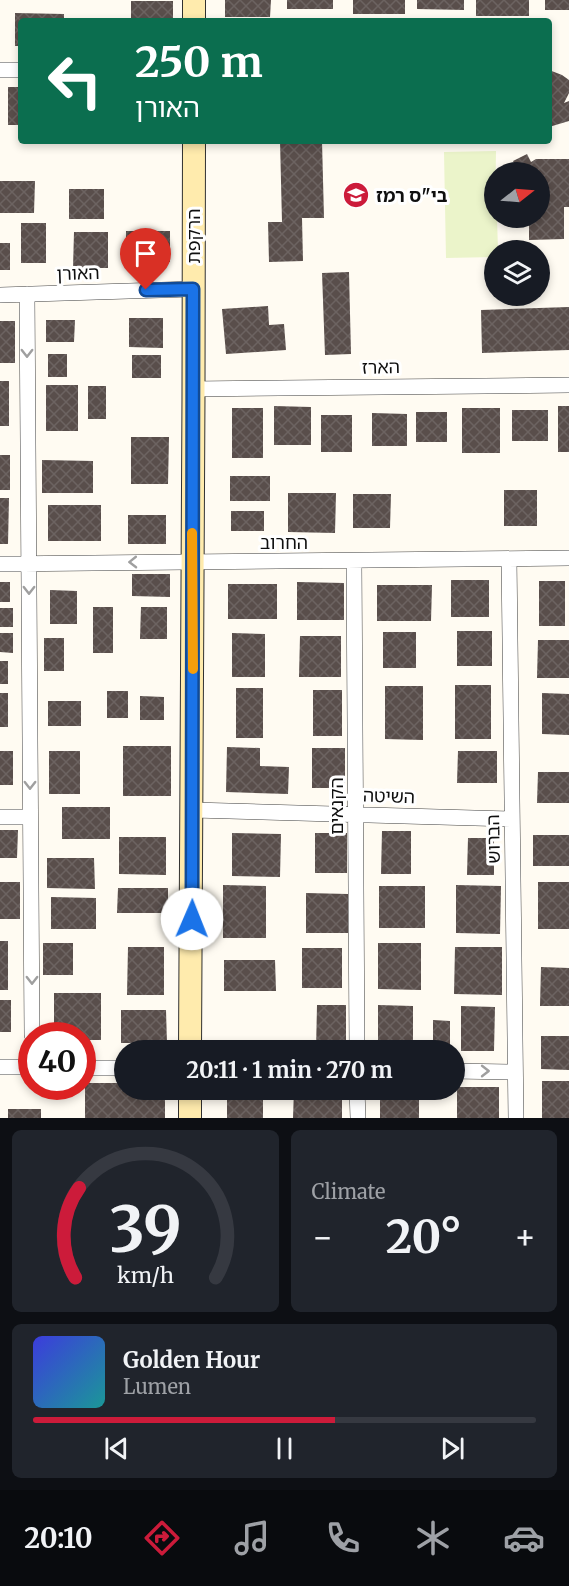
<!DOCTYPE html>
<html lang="en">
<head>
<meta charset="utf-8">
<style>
  :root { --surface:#171b24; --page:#20242c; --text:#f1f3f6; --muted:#9ea1a6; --line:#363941; --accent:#cc1b3a }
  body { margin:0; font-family:Merriweather,"Noto Sans Hebrew",serif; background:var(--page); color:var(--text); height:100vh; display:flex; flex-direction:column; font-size:22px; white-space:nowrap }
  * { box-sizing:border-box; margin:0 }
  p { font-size:20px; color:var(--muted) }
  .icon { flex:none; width:33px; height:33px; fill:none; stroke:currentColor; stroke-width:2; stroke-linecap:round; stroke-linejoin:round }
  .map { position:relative; height:1118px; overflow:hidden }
  .sheet { display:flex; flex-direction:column; gap:12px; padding:12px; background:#0d0f14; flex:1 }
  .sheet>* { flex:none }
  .hud { position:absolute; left:18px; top:18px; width:534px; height:126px; border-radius:6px; box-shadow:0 3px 9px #0003; background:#0b6e4f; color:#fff; overflow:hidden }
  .needle { width:39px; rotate:73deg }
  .controls { position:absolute; left:484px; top:162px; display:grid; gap:12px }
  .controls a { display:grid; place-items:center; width:66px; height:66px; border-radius:50%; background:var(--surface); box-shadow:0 3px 9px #0003; font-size:30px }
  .speed { position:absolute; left:18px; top:1022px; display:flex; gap:12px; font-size:30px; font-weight:700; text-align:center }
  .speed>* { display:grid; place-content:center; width:78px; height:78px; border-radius:50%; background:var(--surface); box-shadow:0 3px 9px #0003; line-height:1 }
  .speed .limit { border:9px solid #d22; background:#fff; color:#111 }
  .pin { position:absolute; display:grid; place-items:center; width:51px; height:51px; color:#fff; margin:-62px -26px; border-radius:50% 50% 50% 0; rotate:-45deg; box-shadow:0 0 6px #0007 }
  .pin .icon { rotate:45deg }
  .me { position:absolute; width:66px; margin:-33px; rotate:1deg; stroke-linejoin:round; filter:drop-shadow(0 0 4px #0008) }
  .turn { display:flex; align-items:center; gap:21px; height:126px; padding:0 18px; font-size:27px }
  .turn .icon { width:78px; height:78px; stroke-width:2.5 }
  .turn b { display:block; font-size:42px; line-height:51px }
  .big { font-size:45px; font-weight:700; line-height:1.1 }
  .sheet .widget { flex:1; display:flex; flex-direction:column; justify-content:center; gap:9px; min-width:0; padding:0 21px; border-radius:9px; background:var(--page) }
  .sheet .dial { align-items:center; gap:0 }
  .dial svg { height:156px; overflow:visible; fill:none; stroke:var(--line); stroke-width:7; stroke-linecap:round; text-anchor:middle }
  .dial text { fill:var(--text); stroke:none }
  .song { display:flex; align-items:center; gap:18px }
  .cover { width:72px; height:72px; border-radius:9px; background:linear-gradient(135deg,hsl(240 70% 55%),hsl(180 70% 35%)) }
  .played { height:6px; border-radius:3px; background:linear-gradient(90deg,var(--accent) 60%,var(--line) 60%) }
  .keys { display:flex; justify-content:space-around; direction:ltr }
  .heat { display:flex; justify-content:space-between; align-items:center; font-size:33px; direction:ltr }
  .sheet .tiles { flex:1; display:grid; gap:12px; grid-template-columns:1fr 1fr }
  .widget:last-child { grid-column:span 2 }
  .trip { position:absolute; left:114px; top:1040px; width:351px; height:60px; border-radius:30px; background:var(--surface); box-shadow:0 3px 9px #0003; font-weight:700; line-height:60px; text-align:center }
  .dock { display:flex; height:96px; justify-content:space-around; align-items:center; background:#090b0e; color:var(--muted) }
  .dock .icon { width:42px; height:42px }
  .dock .selected { color:var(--accent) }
  .dock b { font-size:27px; color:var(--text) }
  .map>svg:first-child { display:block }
  .pitch { fill:#ebf4ca }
  .building { fill:url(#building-cross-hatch) }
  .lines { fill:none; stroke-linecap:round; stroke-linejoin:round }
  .street-casing { stroke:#424242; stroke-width:16 }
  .secondary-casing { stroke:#313131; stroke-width:24 }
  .street { stroke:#fff; stroke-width:15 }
  .secondary { stroke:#ffebad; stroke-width:22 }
  .oneway { stroke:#9f9f9f }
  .route-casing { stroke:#114b97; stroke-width:15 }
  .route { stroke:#1a73e8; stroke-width:10 }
  .slow { stroke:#f59e0b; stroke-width:10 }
  .labels { text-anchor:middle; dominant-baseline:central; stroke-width:6; stroke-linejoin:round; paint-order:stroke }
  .poi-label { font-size:18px; font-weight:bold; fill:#0f0f0f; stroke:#fff; text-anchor:start }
  .street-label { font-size:18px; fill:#0f0f0f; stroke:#fff }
</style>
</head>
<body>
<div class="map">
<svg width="569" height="1118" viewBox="0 0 569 1118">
  <defs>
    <pattern id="building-cross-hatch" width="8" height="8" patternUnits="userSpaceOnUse" patternTransform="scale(1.5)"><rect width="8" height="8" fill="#594e4b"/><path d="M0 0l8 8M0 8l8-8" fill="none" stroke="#6c6361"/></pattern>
  </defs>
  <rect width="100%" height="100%" fill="#fffbf2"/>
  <!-- pitch -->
  <path class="pitch" d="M496 151 495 218H497L498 250H495V257L446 258 444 152Z"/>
  <!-- building -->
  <path class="building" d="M225 0H271L270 17H225Z
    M287 0H333V9H287Z
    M353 0H405V14H353Z
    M417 0H464V10L417 9Z
    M476 0H529V16H476Z
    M545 0H569V10H545Z
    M131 1H173V21H131Z
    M15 13 64 14V21H21V46H15Z
    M549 70 562 75 569 80V93L564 103 569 101V121L549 127Z
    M8 87H21V125H8Z
    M280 141H322L324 218H302L303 261 269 262 268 222H282Z
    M527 154 531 162 536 159H569V207H564V239L529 240V218H540V172H518L513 161Z
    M0 181H35L34 213H0Z
    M69 189H104V219H69Z
    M21 223H46V263H21Z
    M126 231H170V262L126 261Z
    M74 232H108V268H73Z
    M0 243H10V270H0Z
    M349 272 351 354 325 355 322 273Z
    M268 306 269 325 284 324 286 350 226 354 222 309Z
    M569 307V350L482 353 481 310Z
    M129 318H163V348L129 347Z
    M46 320H75L74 342H46Z
    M0 321H15V363H0Z
    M48 354H67V377H48Z
    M132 355H161V378H132Z
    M0 381H9V426H0Z
    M46 385H78V431H46Z
    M88 386H106V419H88Z
    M274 406 311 407V445H274Z
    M558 406H569V452H558Z
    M232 408H263V458H232Z
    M462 408H500V453H462Z
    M512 410H548V441H512Z
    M416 412H447V442H416Z
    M372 413 407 414V446H372Z
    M321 415H352V452H321Z
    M131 437H169L168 484H131Z
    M0 455H10V490H0Z
    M42 460 93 461V493H42Z
    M230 476H270V501H230Z
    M504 490H537V526H504Z
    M288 493H336L335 533 288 532Z
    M353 494H391L390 528H353Z
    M0 498H9L8 544H0Z
    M48 505H101V541H48Z
    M231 511H264V531H231Z
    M128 515H166V544H128Z
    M132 574H170V597L132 596Z
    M451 580H489V617H451Z
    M539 581H565V626H539Z
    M0 582H10V602H0Z
    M297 582 344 583V620H297Z
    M228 584H277V619H228Z
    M377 585H432L431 621H377Z
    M50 590 77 591V624H50Z
    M93 607H113V653H93Z
    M141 607H167V639H140Z
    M0 608H13V627H0Z
    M457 631H492V666H457Z
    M383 632H416V668H383Z
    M0 633H13V653L0 652Z
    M232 633 265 634V677H232Z
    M300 636H341V677H299Z
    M44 638H64V671H44Z
    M538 640H569V678H537Z
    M0 661H8V684H0Z
    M455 685H491V739H455Z
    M385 686H423V740L385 739Z
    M236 688H263V738H236Z
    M313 690H342V736H313Z
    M107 691H128V718H107Z
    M0 693H8V727H0Z
    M542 693 569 694V735L542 734Z
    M140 696 164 697V720H140Z
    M48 701H81V726H48Z
    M123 746H171V796H123Z
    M227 747 260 748V766L289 767 288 794 226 792Z
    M312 748H345V788H312Z
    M0 751H13V785H0Z
    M49 751H80V794H49Z
    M458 751H497V783H457Z
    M538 772H569V803H537Z
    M62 807H110V839H62Z
    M0 830H18L17 858H0Z
    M382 831H411V874H381Z
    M232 833 281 834 280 877 232 876Z
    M315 833H347V873H315Z
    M533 835H569V866H533Z
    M119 837H166V875L119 874Z
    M468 838H494V875H467Z
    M47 858H94L95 889 47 888Z
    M0 882H20V919H0Z
    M538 882H569V929H538Z
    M223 885 266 886V938H223Z
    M456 885 501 886 500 934 456 933Z
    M379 886H425V928H379Z
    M118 888H168V913H117Z
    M306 893 348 894V933H306Z
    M51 897 96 898V929H51Z
    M0 941H8V990H0Z
    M43 943H73V975H43Z
    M378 943H421V990L378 989Z
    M128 947H164V995H127Z
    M455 947H502V995L454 994Z
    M302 948H342V988H302Z
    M224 960H275L276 991H224Z
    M541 967 569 968V1006H540Z
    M54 993H101V1040H82V1035H54Z
    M0 1000H11V1032H0Z
    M317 1005H346V1050H316Z
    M378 1005 413 1006V1047H378Z
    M461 1006 495 1007 494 1051H461Z
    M121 1010H166L167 1043H121Z
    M433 1020 450 1021V1050H433Z
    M541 1036H569V1070L541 1069Z
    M542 1081H569V1118H542Z
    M85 1083H124V1089H165V1118H85Z
    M457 1087H499V1118H457Z
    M227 1089H263V1118H227Z
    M294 1089H342V1118H293Z
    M380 1089H419V1118H380Z
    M8 1109H41V1118H8Z"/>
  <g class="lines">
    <!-- street casing -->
    <g class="street-casing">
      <path id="street" d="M0 70H21
        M27 294 32 1035
        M0 295 193 289
        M193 389 569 385
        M509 559 516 1118
        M354 561 357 1050
        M0 564 569 558
        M193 810 512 819
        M0 817H30
        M0 1067H32
        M82 1068H124
        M454 1071 515 1072
        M357 1089 358 1118"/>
    </g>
    <!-- secondary casing -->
    <g class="secondary-casing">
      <path id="secondary" d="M194 21V0
        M190 1050C194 747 193 444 194 141
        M190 1118V1089"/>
    </g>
    <!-- street -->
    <use href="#street" class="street"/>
    <!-- secondary -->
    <use href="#secondary" class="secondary"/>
  </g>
  <!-- one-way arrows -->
  <defs><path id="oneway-chevron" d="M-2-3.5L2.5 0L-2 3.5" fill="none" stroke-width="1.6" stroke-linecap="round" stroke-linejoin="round" transform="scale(1.5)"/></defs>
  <g class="oneway">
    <use href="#oneway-chevron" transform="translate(27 353) rotate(90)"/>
    <use href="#oneway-chevron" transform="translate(133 562) rotate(179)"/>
    <use href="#oneway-chevron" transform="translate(29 590) rotate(90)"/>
    <use href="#oneway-chevron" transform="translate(30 785) rotate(90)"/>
    <use href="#oneway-chevron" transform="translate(32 980) rotate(90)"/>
    <use href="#oneway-chevron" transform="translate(485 1071)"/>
  </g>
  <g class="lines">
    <!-- route casing -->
    <g class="route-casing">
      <path id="route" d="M146 290 193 289 192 919"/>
    </g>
    <!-- route -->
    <use href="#route" class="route"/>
    <!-- slow -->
    <path class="slow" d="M192 533 193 669"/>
  </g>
  <!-- icons -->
  <defs>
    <g id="school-disc" transform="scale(1.35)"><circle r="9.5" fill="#cc1b3a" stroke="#fff"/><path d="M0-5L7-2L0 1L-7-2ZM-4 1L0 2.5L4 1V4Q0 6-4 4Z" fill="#fff"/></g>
  </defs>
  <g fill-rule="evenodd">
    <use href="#school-disc" x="356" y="195"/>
  </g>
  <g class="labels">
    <!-- poi labels -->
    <g class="poi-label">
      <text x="376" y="195">בי"ס רמז</text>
    </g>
    <!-- street labels -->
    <g class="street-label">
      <text transform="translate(193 236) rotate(-90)">הרקפת</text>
      <text transform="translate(78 273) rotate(-2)">האורן</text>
      <text transform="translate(381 367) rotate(-1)">הארז</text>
      <text x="284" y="542">החרוב</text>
      <text transform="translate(389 796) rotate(2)">השיטה</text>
      <text transform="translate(336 806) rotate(-90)">הקנאים</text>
      <text transform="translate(493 839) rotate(-91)">הברוש</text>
    </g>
  </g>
</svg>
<div class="controls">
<a><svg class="needle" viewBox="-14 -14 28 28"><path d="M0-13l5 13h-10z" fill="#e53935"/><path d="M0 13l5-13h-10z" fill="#9ea1a6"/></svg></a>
<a><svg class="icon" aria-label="layers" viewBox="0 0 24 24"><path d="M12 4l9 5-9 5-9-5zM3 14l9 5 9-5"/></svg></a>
</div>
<div class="speed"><div class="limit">40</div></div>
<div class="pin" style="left:146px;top:290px;background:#d93025"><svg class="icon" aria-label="arrive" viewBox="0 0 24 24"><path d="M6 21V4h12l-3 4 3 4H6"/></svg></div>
<svg class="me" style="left:192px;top:919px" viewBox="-20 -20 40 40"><circle r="19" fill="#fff"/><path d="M0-13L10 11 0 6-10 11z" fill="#1a73e8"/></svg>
<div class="trip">20:11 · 1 min · 270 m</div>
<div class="hud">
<div class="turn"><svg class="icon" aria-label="left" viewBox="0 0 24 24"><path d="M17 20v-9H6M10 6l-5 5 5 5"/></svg><div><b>250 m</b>האורן</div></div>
</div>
</div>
<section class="sheet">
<div class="tiles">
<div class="widget dial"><svg viewBox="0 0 100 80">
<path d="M14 69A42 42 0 1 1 86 69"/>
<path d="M14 69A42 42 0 0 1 16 23" stroke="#cc1b3a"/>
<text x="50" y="56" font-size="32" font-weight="700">39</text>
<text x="50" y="72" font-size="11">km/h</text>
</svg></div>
<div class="widget"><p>Climate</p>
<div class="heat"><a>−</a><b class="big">20°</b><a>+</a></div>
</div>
<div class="widget">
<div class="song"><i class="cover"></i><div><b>Golden Hour</b><p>Lumen</p></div></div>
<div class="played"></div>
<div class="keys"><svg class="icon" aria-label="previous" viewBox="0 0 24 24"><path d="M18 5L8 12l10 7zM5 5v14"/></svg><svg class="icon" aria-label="pause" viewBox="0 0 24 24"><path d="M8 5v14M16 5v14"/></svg><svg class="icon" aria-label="next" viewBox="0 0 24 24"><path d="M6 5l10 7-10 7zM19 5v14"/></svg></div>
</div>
</div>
</section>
<nav class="dock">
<b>20:10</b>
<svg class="icon selected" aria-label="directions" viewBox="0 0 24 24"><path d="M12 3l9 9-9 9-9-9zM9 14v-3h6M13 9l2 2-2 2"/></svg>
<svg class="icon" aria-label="music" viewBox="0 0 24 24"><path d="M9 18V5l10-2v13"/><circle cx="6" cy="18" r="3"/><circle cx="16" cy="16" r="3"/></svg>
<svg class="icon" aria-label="phone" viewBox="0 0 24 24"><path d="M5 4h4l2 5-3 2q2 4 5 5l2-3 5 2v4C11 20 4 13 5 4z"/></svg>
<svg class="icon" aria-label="climate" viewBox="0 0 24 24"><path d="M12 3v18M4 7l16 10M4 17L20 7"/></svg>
<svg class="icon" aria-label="car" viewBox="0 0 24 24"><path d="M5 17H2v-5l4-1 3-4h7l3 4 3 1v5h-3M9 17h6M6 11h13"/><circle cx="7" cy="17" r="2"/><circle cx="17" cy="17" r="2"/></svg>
</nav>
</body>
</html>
